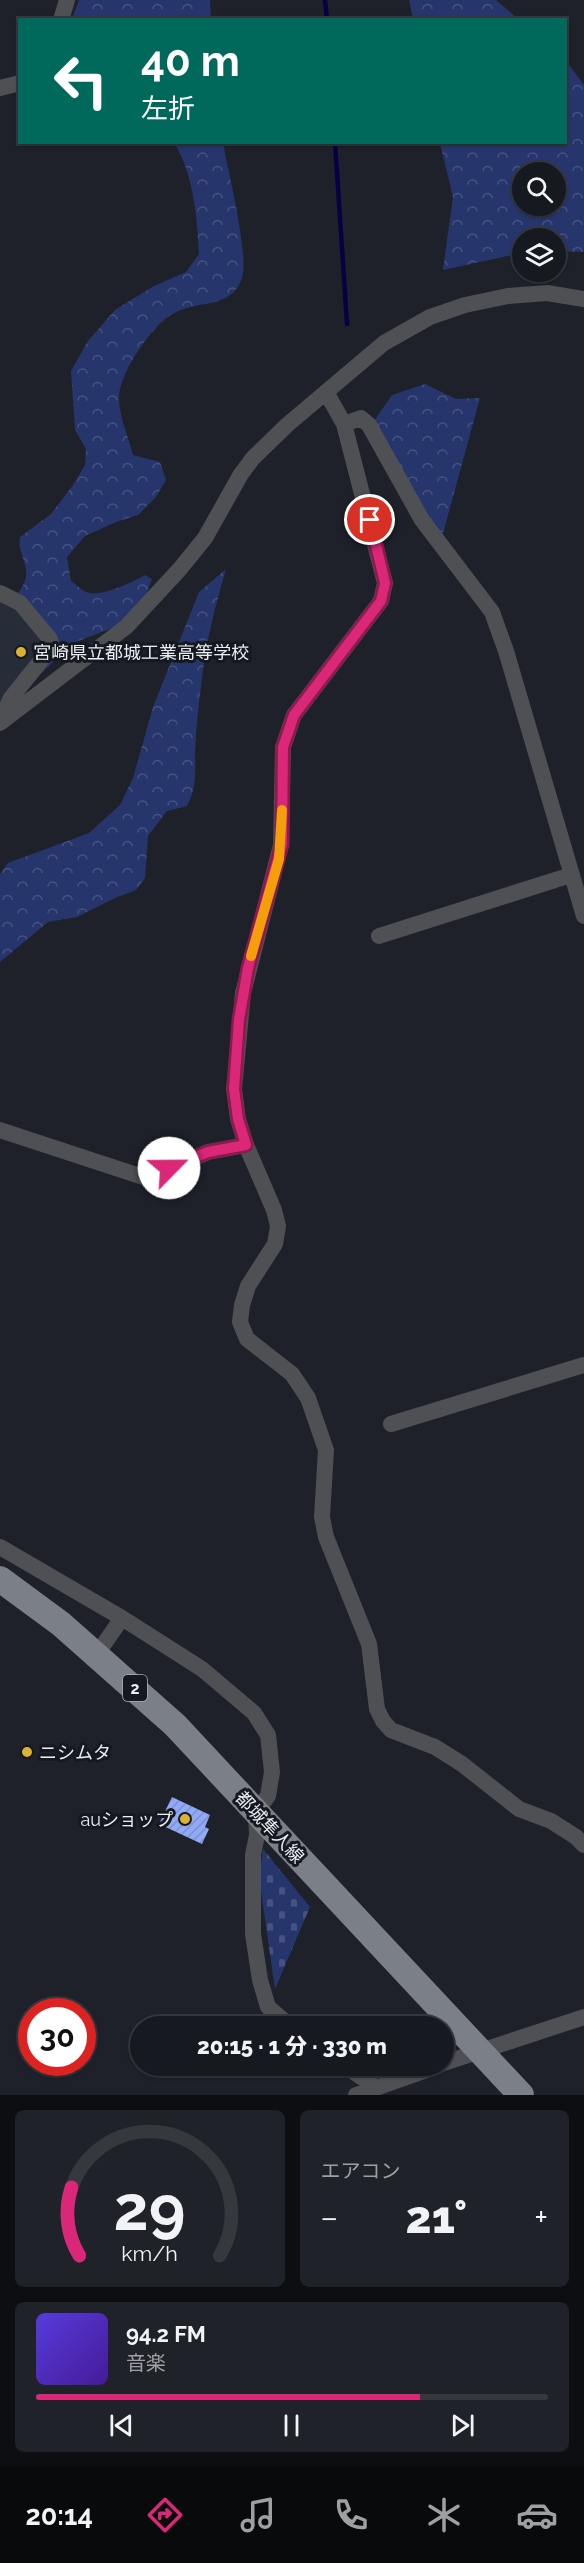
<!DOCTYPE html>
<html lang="ja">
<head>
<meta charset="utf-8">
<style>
  :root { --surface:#16191f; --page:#1f2228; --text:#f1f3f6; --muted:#9ea0a4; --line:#35383d; --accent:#db2777 }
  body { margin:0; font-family:Raleway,"Noto Sans JP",sans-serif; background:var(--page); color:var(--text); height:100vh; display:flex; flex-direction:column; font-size:22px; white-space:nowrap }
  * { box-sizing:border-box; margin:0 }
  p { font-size:20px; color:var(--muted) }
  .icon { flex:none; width:33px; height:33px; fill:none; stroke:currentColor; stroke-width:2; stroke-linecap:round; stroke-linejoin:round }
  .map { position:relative; height:2095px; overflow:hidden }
  .panel { display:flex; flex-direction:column; gap:15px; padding:15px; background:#0c0e11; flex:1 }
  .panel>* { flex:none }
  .hud { position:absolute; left:18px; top:18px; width:549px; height:126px; border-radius:0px; box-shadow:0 2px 4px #0004,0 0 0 2px var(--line); background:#00695c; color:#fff; overflow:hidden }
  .fabs { position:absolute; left:512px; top:162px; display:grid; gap:12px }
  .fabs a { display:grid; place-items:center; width:54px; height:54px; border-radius:50%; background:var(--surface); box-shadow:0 2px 4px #0004,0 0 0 2px var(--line); font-size:30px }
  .speed { position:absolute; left:18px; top:1998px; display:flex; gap:12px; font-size:30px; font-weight:700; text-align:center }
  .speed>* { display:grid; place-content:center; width:78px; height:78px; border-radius:50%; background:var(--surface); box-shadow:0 2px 4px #0004,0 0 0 2px var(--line); line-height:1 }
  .speed .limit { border:9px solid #d22; background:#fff; color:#111 }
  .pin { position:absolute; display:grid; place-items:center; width:51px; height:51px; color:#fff; margin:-26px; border:3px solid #fff; border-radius:50%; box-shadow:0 2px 6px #0007 }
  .me { position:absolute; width:66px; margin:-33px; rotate:67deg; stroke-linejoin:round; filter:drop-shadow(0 0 4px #0008) }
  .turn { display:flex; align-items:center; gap:21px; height:126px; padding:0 24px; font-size:27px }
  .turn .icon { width:78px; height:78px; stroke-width:2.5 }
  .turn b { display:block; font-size:42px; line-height:51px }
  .big { font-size:45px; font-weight:800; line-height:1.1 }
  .panel .tile { flex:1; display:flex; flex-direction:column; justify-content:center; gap:9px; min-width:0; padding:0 21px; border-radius:9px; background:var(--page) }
  .panel .dial { align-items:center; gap:0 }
  .dial svg { height:156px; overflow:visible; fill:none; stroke:var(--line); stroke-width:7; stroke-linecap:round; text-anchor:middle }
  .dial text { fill:var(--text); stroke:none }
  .song { display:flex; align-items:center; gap:18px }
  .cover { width:72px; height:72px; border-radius:9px; background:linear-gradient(135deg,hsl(250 70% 55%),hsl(260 70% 35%)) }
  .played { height:6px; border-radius:3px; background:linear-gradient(90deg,var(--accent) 75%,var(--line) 75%) }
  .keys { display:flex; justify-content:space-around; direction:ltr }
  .heat { display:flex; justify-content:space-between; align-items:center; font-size:33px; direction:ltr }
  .panel .tiles { flex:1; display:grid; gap:15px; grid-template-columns:1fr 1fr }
  .tile:last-child { grid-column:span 2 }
  .trip { position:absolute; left:130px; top:2016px; width:324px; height:60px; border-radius:30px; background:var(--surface); box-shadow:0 2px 4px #0004,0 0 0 2px var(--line); font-weight:800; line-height:60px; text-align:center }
  .tabs { display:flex; height:96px; justify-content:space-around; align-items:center; background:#090a0c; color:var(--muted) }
  .tabs .icon { width:42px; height:42px }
  .tabs .on { color:var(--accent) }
  .tabs b { font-size:27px; color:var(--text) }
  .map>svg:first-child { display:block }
  .built { fill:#272c39 }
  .forest { fill:url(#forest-crowns); fill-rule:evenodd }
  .cemetery { fill:url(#cemetery-stones) }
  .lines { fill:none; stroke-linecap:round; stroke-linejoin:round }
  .stream { stroke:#050244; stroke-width:4.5 }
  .building { fill:url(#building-hatch) }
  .street { stroke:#4f5054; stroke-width:16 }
  .primary { stroke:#7b7f87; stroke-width:26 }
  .route-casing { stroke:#8e194d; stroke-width:15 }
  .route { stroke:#db2777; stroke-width:10 }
  .slow { stroke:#f59e0b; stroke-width:10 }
  .poi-dot { fill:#dcb233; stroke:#15181f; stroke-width:2 }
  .labels { text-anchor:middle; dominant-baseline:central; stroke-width:6; stroke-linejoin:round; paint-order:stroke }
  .shield { fill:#15181f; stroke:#aaadb3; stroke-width:1.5 }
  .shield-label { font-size:16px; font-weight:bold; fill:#eaedf2 }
  .poi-label { font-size:18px; fill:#eaedf2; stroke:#15181f; text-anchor:start }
  .street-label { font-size:18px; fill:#eaedf2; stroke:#15181f }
</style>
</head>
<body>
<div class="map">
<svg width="584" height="2095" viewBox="0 0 584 2095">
  <defs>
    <pattern id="forest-crowns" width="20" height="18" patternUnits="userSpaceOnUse" patternTransform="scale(1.5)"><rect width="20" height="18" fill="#26356b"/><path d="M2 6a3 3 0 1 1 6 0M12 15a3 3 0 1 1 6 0" fill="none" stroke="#465381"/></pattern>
    <pattern id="cemetery-stones" width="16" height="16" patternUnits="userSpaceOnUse" patternTransform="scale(1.5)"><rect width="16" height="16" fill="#26356b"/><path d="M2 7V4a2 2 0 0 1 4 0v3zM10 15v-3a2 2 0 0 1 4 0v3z" fill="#465381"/></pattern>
    <pattern id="building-hatch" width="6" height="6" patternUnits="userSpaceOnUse" patternTransform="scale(1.5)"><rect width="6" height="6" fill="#90aaf8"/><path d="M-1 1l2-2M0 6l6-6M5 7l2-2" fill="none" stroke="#7e91cc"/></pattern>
  </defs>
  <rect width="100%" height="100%" fill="#1e2129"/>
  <!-- built -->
  <path class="built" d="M0 596 9 600 46 640 39 656 0 701Z"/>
  <!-- forest -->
  <path class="forest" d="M79 0H210L211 19H72Z
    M409 0H496L518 19H413Z
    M566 61 584 85V252L555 251V238H522V253L443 270 453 197 440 143 566 142ZM555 172V206H522V172Z
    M158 143H223C228 171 249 255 242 278 233 303 212 302 190 307 182 309 171 314 165 319 147 334 117 377 119 401 120 419 129 438 133 455L160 462 166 480 156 497 138 515 116 522 85 536 67 557 71 581C76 584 81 590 86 592 100 598 133 582 145 575L152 579 146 595 115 627 73 643 21 693 52 654 17 596C19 591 25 584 26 577 28 563 17 551 20 537L51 514 73 485 85 465 86 449 75 430 71 371 88 341 115 310 154 286 186 272 199 254C197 218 194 177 176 146Z
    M425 384 456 399 480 398 442 537 417 499 374 421 392 395Z
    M226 569C216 604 206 641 202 678 199 702 196 728 195 752 195 771 197 788 187 806L167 811 148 836 145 878 136 890 115 898 77 917 48 922 0 962V874L8 863 89 833 120 805 133 778 153 707 199 592Z"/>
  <!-- cemetery -->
  <path class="cemetery" d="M263 1849 310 1907 275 1989 259 1877Z"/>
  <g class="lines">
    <!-- stream -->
    <path class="stream" d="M325 0 327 20
      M335 142 347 324"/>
  </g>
  <!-- building -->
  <path class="building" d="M172 1797 210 1815 205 1827 209 1829 202 1844 159 1824Z"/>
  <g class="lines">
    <!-- street -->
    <path class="street" d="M61 20 67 0
      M0 88 20 83
      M326 392 344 424 385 583 381 601 294 715 283 747 281 845 243 993 234 1089 238 1119 246 1145 274 1210 278 1226 275 1244 248 1286 242 1305 240 1322 247 1339 292 1374 308 1398 326 1450 322 1517 326 1537 369 1644 377 1709 383 1721 391 1730 435 1747 462 1764 519 1809 551 1821 576 1837 584 1845
      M344 424 361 418 369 425 422 520 492 612 506 651 584 916
      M0 593 20 603 50 639 51 645 47 653 11 698 0 720
      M0 723 126 627 179 570 205 538 241 474 253 458 287 425 384 343 430 317 465 305 508 296 547 293 584 299
      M379 936 571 875
      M0 1130 143 1177 156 1175 208 1152 246 1145
      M391 1424 584 1365
      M0 1547 122 1618 202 1669 254 1713 268 1735 272 1772 268 1796 256 1812 257 1835 253 1855V1934L260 1980 268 2007 290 2026
      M97 1654 122 1618
      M444 2063 584 2017
      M345 2066 377 2088
      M356 2095 438 2066"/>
    <!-- primary -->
    <path class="primary" d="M0 1579 61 1624 175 1725 521 2095"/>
  </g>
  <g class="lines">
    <!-- route casing -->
    <g class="route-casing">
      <path id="route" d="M169 1168 208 1152 246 1145 238 1119 234 1089 239 1020 248 968 282 844 283 747 294 715 381 601 385 583 370 520"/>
    </g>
    <!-- route -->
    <use href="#route" class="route"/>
    <!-- slow -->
    <path class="slow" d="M251 956 279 859 282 810"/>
  </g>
  <!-- markers -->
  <g class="poi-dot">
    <circle cx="21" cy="652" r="6"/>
    <circle cx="27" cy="1752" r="6"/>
    <circle cx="185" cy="1819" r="6"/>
  </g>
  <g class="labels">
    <!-- shield labels -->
    <rect class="shield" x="123" y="1675" width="24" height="26" rx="4.5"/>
    <g class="shield-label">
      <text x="135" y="1688">2</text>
    </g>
    <!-- poi labels -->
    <g class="poi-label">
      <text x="33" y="652">宮崎県立都城工業高等学校</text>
      <text x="39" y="1752">ニシムタ</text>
      <text x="173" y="1819" text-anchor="end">auショップ</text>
    </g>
    <!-- street labels -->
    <g class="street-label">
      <text transform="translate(270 1827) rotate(47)">都城隼人線</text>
    </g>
  </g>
</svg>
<div class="fabs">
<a><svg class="icon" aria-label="search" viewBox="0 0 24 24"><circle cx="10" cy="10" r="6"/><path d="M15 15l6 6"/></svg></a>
<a><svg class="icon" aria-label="layers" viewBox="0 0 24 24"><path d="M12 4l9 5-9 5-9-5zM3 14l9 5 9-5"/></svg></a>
</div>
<div class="speed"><div class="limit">30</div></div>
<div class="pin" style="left:370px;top:520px;background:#d93025"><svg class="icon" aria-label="arrive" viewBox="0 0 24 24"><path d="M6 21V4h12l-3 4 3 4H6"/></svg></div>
<svg class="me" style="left:169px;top:1168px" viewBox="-20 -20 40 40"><circle r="19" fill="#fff"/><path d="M0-13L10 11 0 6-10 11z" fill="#db2777"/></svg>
<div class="trip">20:15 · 1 分 · 330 m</div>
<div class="hud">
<div class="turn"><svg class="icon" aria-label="left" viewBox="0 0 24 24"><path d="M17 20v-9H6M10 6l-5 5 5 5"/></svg><div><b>40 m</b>左折</div></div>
</div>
</div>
<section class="panel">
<div class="tiles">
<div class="tile dial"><svg viewBox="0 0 100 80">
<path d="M14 69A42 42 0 1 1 86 69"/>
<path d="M14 69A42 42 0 0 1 10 34" stroke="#db2777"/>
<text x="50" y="56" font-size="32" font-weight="700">29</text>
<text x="50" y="72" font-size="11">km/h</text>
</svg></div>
<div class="tile"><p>エアコン</p>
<div class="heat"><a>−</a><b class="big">21°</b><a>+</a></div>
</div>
<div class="tile">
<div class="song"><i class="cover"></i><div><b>94.2 FM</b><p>音楽</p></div></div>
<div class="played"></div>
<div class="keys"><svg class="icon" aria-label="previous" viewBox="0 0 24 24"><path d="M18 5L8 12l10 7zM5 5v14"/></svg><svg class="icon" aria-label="pause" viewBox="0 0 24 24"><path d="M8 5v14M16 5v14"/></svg><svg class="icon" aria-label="next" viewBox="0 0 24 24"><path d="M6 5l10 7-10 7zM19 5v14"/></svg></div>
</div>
</div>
</section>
<nav class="tabs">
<b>20:14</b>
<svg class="icon on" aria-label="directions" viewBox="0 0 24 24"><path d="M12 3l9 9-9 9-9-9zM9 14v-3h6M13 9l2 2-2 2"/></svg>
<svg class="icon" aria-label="music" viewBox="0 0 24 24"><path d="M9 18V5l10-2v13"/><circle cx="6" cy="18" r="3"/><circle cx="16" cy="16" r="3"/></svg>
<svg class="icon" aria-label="phone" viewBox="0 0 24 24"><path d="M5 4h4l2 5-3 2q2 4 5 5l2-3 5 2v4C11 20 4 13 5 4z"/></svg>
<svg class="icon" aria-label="climate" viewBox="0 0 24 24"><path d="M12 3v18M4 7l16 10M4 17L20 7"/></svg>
<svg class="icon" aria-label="car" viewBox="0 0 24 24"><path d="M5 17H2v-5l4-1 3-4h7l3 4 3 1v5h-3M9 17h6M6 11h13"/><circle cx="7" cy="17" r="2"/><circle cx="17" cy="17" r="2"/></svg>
</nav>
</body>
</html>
